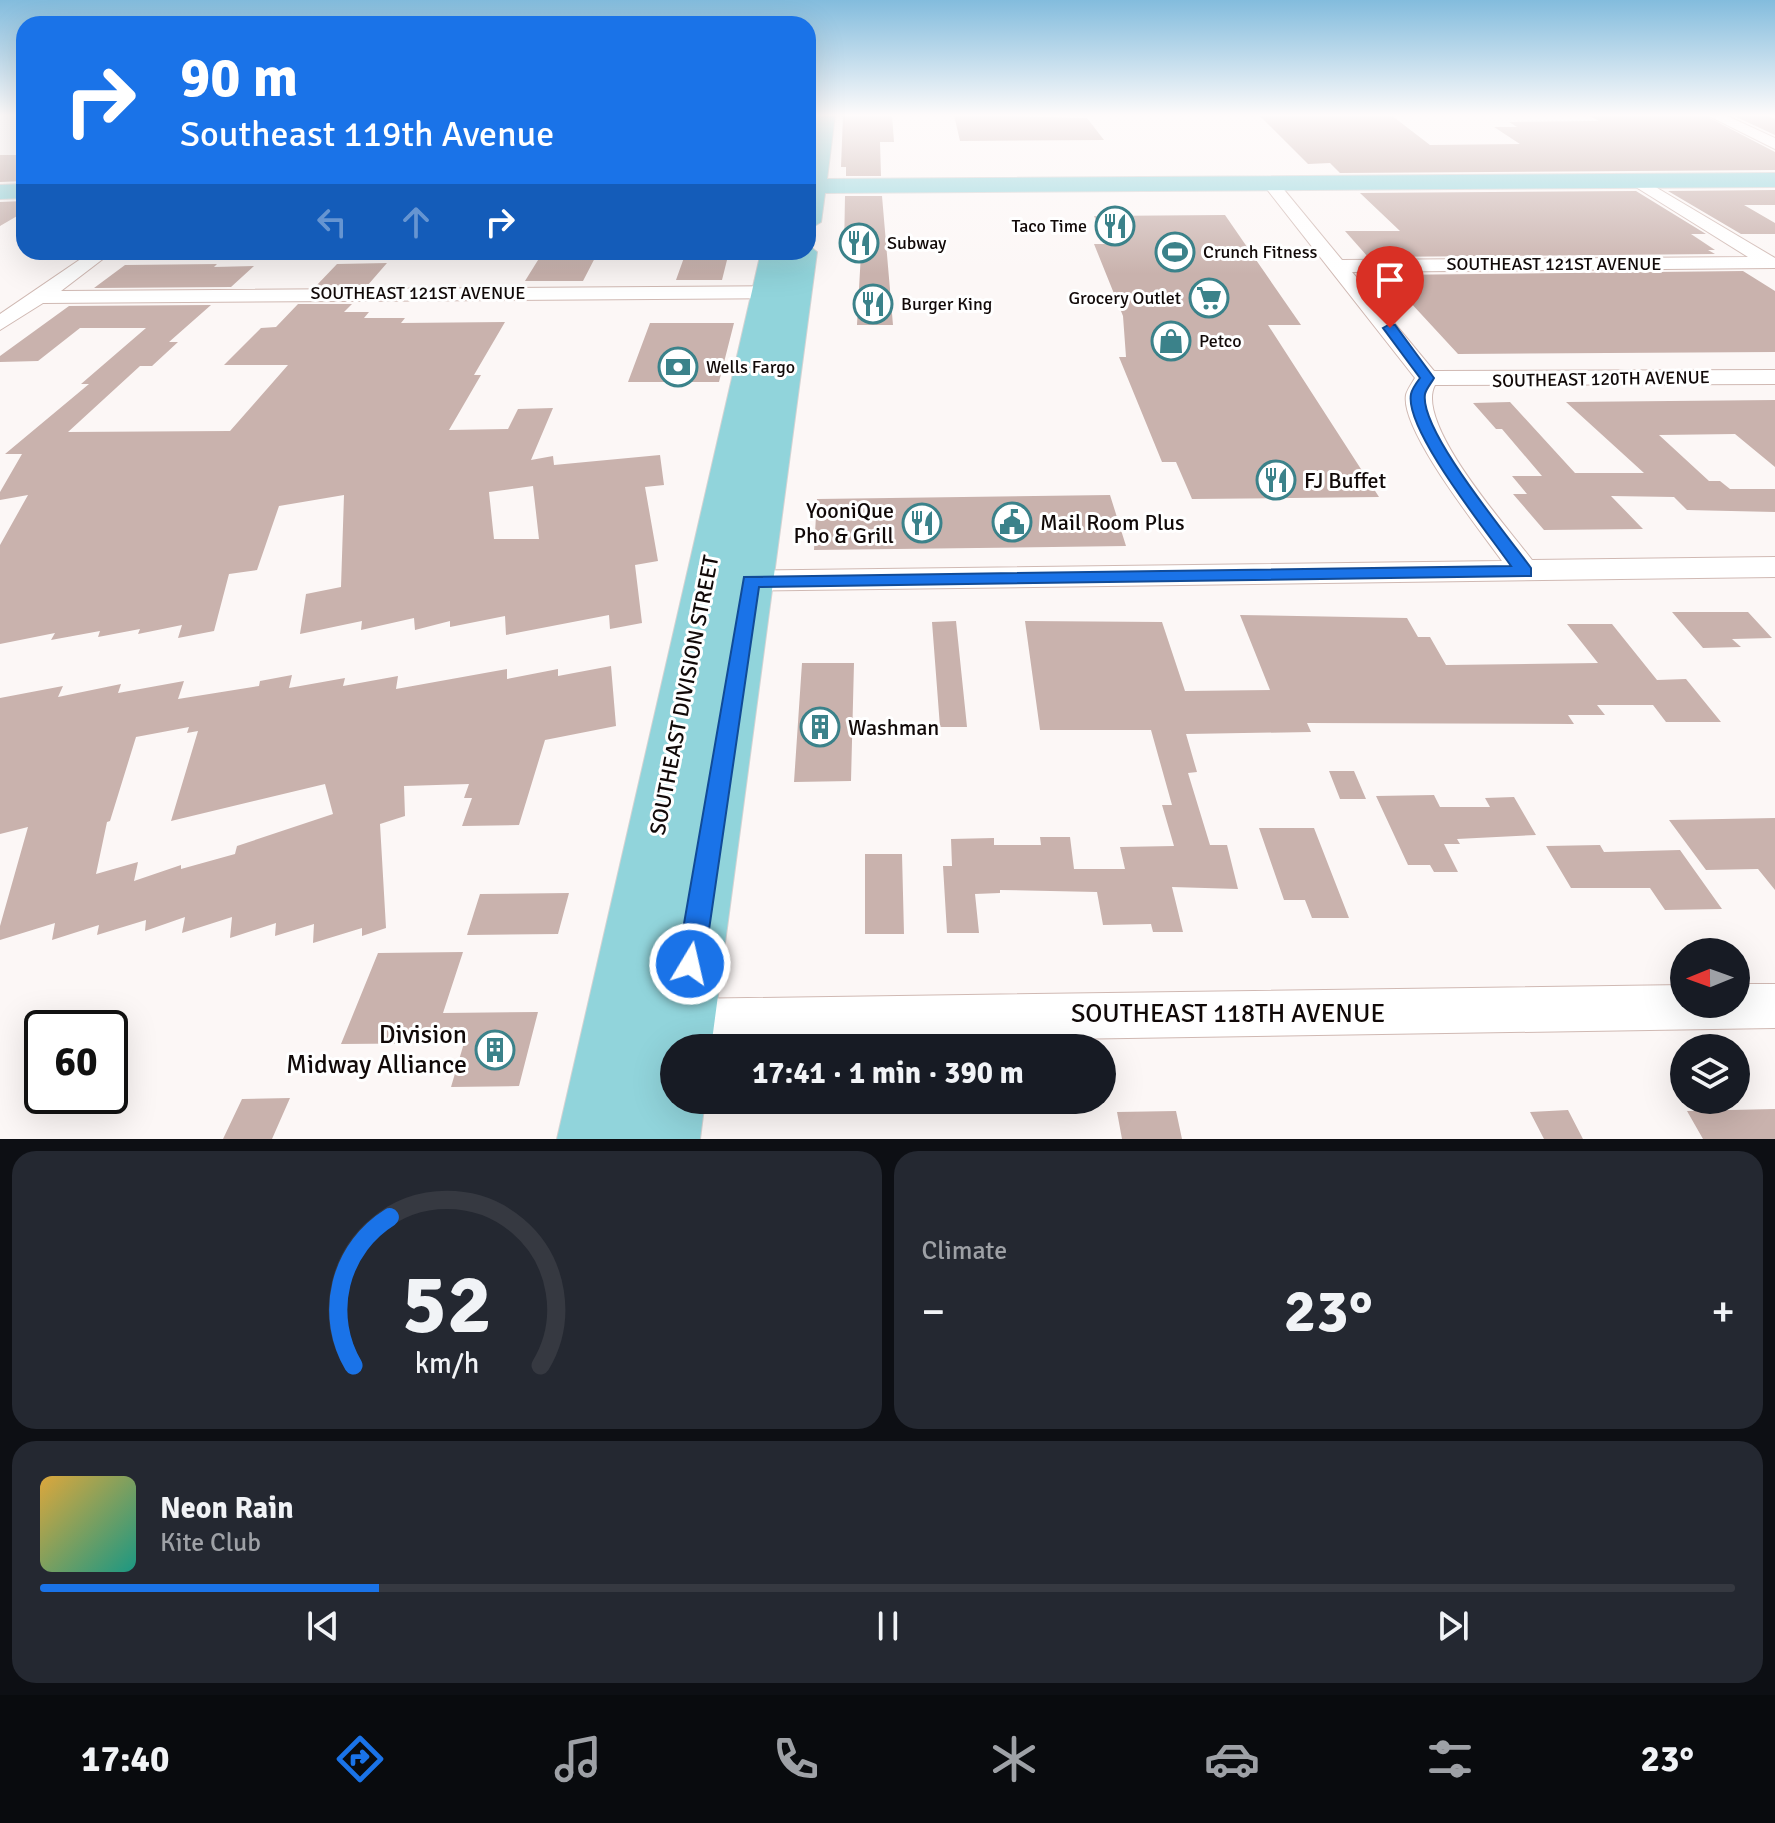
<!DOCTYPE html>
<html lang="en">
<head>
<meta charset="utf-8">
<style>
  :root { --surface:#171b24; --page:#242831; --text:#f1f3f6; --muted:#9ea1a6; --line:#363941; --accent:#1a73e8 }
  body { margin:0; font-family:Signika,sans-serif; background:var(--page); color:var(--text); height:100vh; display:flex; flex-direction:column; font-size:30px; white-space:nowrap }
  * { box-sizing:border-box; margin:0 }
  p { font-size:26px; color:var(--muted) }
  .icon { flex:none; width:44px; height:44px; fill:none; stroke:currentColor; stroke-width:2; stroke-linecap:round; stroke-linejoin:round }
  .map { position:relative; height:1139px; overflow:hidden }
  .panel { display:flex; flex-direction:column; gap:12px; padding:12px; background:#0d0f14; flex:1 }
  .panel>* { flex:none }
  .top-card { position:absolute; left:16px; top:16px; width:800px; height:244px; border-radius:24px; box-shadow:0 8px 32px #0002; background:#1a73e8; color:#fff; overflow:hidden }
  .needle { width:52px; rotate:269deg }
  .buttons { position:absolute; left:1670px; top:938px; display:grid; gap:16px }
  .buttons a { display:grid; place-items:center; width:80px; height:80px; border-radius:50%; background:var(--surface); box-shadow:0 8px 32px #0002; font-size:40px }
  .speed { position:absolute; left:24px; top:1010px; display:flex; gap:16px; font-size:40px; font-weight:700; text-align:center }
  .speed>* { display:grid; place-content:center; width:104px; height:104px; border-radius:50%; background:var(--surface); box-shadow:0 8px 32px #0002; line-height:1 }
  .speed .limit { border:4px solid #111; border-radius:12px; background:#fff; color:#111 }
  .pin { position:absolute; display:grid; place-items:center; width:68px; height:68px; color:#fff; margin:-82px -34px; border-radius:50% 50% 50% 0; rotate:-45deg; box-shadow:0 0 8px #0007 }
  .pin .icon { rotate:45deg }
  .me { position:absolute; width:88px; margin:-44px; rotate:9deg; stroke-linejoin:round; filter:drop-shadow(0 0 6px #0008) }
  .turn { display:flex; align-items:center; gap:28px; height:168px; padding:0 32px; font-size:36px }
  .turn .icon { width:104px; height:104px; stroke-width:2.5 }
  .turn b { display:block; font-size:56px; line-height:68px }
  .lanes { display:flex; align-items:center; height:76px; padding:0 32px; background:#0003; justify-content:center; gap:40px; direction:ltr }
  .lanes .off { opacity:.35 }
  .big { font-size:60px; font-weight:700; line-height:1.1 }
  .panel .card { flex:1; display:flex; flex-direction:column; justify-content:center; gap:12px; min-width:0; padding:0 28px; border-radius:24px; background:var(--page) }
  .panel .dial { align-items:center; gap:0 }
  .dial svg { height:208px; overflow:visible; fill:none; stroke:var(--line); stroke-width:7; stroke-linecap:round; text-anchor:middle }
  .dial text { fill:var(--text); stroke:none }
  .song { display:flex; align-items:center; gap:24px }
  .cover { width:96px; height:96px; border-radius:12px; background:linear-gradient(135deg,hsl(40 70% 55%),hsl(170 70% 35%)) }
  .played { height:8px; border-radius:4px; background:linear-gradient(90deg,var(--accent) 20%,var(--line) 20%) }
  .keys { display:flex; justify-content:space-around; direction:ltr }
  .heat { display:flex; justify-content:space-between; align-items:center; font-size:44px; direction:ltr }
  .panel .tiles { flex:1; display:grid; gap:12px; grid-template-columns:1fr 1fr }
  .card:last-child { grid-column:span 2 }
  .trip { position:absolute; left:660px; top:1034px; width:456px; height:80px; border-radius:40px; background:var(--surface); box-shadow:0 8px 32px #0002; font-weight:700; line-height:80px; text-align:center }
  .tabs { display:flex; height:128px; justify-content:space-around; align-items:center; background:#090b0e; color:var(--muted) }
  .tabs .icon { width:56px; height:56px }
  .tabs .selected { color:var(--accent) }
  .tabs b { font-size:36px; color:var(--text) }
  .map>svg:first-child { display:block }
  .building { fill:#c9b2ad; fill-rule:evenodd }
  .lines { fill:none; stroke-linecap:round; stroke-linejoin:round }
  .street-casing { stroke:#d0b9b3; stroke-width:2 }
  .primary-casing { stroke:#d4d3d3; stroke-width:2 }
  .street { fill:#fff; fill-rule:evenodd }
  .primary { fill:#91d4db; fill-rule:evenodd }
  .route { fill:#1a73e8; stroke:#114b97; stroke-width:2 }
  .labels { text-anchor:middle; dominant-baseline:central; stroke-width:6; stroke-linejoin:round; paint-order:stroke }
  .far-poi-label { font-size:18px; fill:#110908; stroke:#fff; text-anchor:start }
  .far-street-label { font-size:18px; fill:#110908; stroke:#fff }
  .poi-label { font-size:22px; fill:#110908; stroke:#fff; text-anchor:start }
  .street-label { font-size:22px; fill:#110908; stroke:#fff }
  .near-street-label { font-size:26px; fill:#110908; stroke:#fff }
  .near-poi-label { font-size:26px; fill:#110908; stroke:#fff; text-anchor:end }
</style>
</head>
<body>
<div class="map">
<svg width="1775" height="1139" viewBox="0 0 1775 1139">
  <rect width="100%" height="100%" fill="#fcf7f6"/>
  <!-- building -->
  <path class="building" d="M843 115H892L894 142H880L881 176H846V167H841Z
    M954 115 1087 118 1104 140 960 141Z
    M1259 115H1391L1430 145 1520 144 1494 127H1517L1509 122 1599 121 1588 115H1704L1775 152V170L1340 173 1330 163 1308 164Z
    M1732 115H1766L1775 119V135Z
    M0 155H24V181L0 182Z
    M1775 190V205H1744L1775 223V234H1741L1668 191Z
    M1636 191 1706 234H1691L1715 250H1708L1715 254 1368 257 1345 231H1400L1360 193Z
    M845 196H882L893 325H857L861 253H844Z
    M24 201V212L0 226V202Z
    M1225 215 1301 325H1268L1379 497 1192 499 1176 462H1162L1119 357H1126L1123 316 1094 244H1107L1094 216Z
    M543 252H598L583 281H525Z
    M686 252H729L722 280H676Z
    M387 263 367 286H316L337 264Z
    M217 264 214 267 254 266 231 287 94 288 125 265Z
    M1743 271 1775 291V352L1458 354 1385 275Z
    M298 304H352L344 312H369L364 318H405L401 323 505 322 474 375H481L449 430 508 429 518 409 553 408 531 460 553 456 554 465 660 455 664 485 645 487 658 561 635 565 642 623 610 629 609 615 506 635 505 616 450 627V621L415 630 414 618 361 630 362 621 300 634 306 594 341 587 344 495 279 506 257 570 229 574 214 631 178 638 182 625 138 634 140 629 98 637 100 631 51 640 55 633 0 644V545L28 495 0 500V492L22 454H5L89 384H81L146 328H80L38 361 0 362V356L69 306 211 305 169 342H178L152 366H140L68 432 230 431 288 365H224L261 328 276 327ZM533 486 539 539H494L489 492Z
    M650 323H734L719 382H628Z
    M1775 400V467L1735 434 1659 435 1709 481H1720L1730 489H1775V512L1687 510 1674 497 1611 496 1643 529 1544 530 1513 494H1527L1512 476H1542L1502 429H1496L1473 403 1510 402 1575 473H1644L1566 402Z
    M1110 495 1126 546 814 550 817 499Z
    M1672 612H1748L1772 638 1732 639 1741 647 1703 648Z
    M1240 615 1407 618 1418 637H1430L1446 665 1598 663 1567 624H1612L1657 680 1686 679 1721 722H1666L1653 705H1597L1605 715H1568L1574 724 1307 723 1311 732 1186 734 1197 772 1188 773 1210 845H1227L1238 889 1172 887 1183 932H1153L1151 924 1103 925 1097 892 1000 890V893L975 894 979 933H947L943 866H952L951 839 994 838V845H1041L1040 837H1070L1074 869H1125L1120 847 1174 846 1162 805H1172L1151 730H1040L1025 621 1162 622 1185 691 1270 690Z
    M956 621 967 727H940L932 622Z
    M802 663H854L851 781 794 782Z
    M611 666 616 726 545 740 519 825 462 826 472 798H464L469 784 404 786 405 816 380 824 386 928 362 936V928L313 943 314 924 275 936 276 923 230 938 232 917 182 933 185 917 145 931 146 920 97 935 99 925 52 940 55 923 0 940V926L28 827 0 834V698L63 686 58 697 121 684 118 693 184 681 178 699 259 686 260 681 292 675 289 688 345 678 343 686 398 676 396 689 507 669V679L558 669V676ZM189 727 187 733 198 731 171 821 325 784 333 814 237 846 235 854 181 869V865L134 881 138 862 96 874 107 822 110 821 136 737Z
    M1329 771H1354L1366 799H1340Z
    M1434 795 1440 807H1490L1485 798 1514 797 1536 835 1457 839 1460 844H1444L1458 872H1434L1430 865H1408L1376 796Z
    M1775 818V890L1758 869 1706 870 1669 820Z
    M1259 828H1314L1349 918H1312L1305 900H1284Z
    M1600 845 1604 852 1680 850 1722 909 1665 910 1650 888H1571L1546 846Z
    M865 854H902L904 934H865Z
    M569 893 558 934 467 935 480 894Z
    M463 952 443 1013 538 1012 519 1086 451 1087 464 1043 341 1044 378 953Z
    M290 1098 272 1139H223L242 1099Z
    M1775 1109V1139H1703L1687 1111Z
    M1568 1110 1583 1139H1544L1530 1112Z
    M1176 1111 1182 1139H1122L1117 1112Z"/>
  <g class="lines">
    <!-- street casing -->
    <g class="street-casing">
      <path id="street" d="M1707 115H1725L1775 138V149Z
        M1637 176 1775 258V268L1352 272 1434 371 1775 370V384L1435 385C1414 423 1508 528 1532 560L1775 557V577L733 591 722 588 718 581 722 574 733 571 1502 561C1480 530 1400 430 1406 395 1407 390 1412 383 1415 378L1262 183 1264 180H1276L1342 260 1748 257 1631 184 1629 181Z
        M91 252H112L61 291 793 286 803 292 793 298 43 303 0 330V314Z
        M1736 984H1775V1028L682 1045 666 1038 659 1022 666 1006 682 999 1684 985V1004H1736Z"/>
    </g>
    <!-- primary casing -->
    <g class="primary-casing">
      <path id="primary" d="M815 115H835L827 179 1775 173V187L825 193 821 222 808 230V151Z
        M24 184V198L0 199V185Z
        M808 245 817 252 711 1048H674V1100H705L700 1139H557L761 252H789L779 307 789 252H808Z"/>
    </g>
    <!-- street -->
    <use href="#street" class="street"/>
    <!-- primary -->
    <use href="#primary" class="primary"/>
  </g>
  <!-- sky -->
  <linearGradient id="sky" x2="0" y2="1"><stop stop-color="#83bcdd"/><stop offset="0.42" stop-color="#fefbfb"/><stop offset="1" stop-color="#fefbfb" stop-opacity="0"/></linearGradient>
  <rect width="1775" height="274" fill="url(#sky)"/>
  <!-- route -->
  <path class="route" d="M1390 324 1395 325 1434 378C1432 382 1426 389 1425 394 1419 430 1508 536 1531 568V576L759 587 704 964 700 973 690 977 681 973 677 964 744 577 1511 566C1489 534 1404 430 1411 394 1412 389 1417 382 1420 378L1383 328Z"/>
  <!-- icons -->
  <defs>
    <g id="restaurant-ring" transform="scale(2)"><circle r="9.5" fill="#fff" stroke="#3b828a" stroke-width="1.5"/><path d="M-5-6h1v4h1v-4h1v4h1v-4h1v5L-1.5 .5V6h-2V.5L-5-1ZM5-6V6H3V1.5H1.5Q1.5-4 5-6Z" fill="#3b828a"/></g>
    <g id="stadium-ring" transform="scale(2)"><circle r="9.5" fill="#fff" stroke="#3b828a" stroke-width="1.5"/><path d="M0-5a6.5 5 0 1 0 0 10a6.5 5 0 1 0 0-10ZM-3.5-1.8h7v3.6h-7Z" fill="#3b828a"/></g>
    <g id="supermarket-ring" transform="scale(2)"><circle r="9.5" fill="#fff" stroke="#3b828a" stroke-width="1.5"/><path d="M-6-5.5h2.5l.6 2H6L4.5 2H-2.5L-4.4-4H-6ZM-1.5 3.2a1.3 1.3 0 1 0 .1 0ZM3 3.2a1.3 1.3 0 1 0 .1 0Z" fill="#3b828a"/></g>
    <g id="shop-ring" transform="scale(2)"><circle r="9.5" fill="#fff" stroke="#3b828a" stroke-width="1.5"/><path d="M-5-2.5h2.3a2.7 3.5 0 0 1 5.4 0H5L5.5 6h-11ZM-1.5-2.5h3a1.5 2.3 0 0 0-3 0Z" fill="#3b828a"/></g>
    <g id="bank-ring" transform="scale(2)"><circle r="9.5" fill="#fff" stroke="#3b828a" stroke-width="1.5"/><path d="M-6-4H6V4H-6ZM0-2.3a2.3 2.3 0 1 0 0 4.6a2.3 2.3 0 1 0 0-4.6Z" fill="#3b828a"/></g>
    <g id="civic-ring" transform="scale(2)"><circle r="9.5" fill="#fff" stroke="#3b828a" stroke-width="1.5"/><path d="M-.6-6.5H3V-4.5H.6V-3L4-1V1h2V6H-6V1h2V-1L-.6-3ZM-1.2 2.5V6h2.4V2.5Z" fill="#3b828a"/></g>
    <g id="building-ring" transform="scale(2)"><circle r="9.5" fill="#fff" stroke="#3b828a" stroke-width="1.5"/><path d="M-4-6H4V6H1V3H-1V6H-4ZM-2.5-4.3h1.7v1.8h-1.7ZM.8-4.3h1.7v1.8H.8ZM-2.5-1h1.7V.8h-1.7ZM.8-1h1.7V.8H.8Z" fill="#3b828a"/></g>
  </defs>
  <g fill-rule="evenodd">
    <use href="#restaurant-ring" x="1115" y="226"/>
    <use href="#restaurant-ring" x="859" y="243"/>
    <use href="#stadium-ring" x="1175" y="252"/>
    <use href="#supermarket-ring" x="1209" y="298"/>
    <use href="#restaurant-ring" x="873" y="304"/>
    <use href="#shop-ring" x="1171" y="341"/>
    <use href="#bank-ring" x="678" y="367"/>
    <use href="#restaurant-ring" x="1276" y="480"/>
    <use href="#civic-ring" x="1012" y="522"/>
    <use href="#restaurant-ring" x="922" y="523"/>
    <use href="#building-ring" x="820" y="727"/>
    <use href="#building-ring" x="495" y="1050"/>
  </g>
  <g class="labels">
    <!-- far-poi labels -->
    <g class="far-poi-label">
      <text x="1087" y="226" text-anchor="end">Taco Time</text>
      <text x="887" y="243">Subway</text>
      <text x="1203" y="252">Crunch Fitness</text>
      <text x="1181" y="298" text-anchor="end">Grocery Outlet</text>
      <text x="901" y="304">Burger King</text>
      <text x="1199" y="341">Petco</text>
      <text x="706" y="367">Wells Fargo</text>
    </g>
    <!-- far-street labels -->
    <g class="far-street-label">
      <text x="1554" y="264">SOUTHEAST 121ST AVENUE</text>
      <text x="418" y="293">SOUTHEAST 121ST AVENUE</text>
      <text transform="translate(1601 379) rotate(-1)">SOUTHEAST 120TH AVENUE</text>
    </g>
    <!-- poi labels -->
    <g class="poi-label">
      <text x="1304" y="480">FJ Buffet</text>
      <text x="894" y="510" text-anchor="end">YooniQue<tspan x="894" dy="25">Pho &amp; Grill</tspan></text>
      <text x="1040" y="522">Mail Room Plus</text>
      <text x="848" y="727">Washman</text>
    </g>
    <!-- street labels -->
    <g class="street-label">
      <text transform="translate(684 695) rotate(-79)">SOUTHEAST DIVISION STREET</text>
    </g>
    <!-- near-street labels -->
    <g class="near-street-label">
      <text x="1228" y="1014">SOUTHEAST 118TH AVENUE</text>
    </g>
    <!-- near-poi labels -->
    <g class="near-poi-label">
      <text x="467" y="1035">Division<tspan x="467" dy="30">Midway Alliance</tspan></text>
    </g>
  </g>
</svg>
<div class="buttons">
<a><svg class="needle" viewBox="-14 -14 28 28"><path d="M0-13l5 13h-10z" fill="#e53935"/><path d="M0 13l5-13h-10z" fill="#9ea1a6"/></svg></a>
<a><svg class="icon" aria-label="layers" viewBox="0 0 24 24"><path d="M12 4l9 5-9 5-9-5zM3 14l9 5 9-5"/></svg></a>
</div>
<div class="speed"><div class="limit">60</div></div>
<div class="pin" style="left:1390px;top:328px;background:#d93025"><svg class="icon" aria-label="arrive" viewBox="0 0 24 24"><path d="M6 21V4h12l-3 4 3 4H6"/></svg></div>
<svg class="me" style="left:690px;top:964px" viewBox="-20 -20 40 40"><circle r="17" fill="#1a73e8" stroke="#fff" stroke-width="3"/><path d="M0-11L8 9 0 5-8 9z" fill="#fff"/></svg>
<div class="trip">17:41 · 1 min · 390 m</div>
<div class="top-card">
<div class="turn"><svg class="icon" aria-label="right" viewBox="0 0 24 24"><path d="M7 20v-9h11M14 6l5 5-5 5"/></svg><div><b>90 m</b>Southeast 119th Avenue</div></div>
<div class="lanes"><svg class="icon off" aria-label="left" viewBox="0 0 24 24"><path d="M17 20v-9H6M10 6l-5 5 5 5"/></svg><svg class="icon off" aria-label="ahead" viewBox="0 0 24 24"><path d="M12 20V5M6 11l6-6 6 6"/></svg><svg class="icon" aria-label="right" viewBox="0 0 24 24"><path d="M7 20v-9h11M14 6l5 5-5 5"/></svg></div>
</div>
</div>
<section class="panel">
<div class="tiles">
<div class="card dial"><svg viewBox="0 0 100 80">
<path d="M14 69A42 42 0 1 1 86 69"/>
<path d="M14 69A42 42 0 0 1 28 12" stroke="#1a73e8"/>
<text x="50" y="56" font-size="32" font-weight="700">52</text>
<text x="50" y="72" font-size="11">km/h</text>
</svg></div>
<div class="card"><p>Climate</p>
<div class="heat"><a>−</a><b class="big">23°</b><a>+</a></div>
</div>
<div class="card">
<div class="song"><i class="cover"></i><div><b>Neon Rain</b><p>Kite Club</p></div></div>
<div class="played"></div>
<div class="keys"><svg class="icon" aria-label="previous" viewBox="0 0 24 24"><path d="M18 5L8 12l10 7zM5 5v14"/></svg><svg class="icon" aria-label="pause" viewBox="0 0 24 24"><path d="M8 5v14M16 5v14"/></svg><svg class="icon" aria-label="next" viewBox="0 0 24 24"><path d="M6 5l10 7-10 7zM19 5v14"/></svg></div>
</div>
</div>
</section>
<nav class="tabs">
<b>17:40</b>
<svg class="icon selected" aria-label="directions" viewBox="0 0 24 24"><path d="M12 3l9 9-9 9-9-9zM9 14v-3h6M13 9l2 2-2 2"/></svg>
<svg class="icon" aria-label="music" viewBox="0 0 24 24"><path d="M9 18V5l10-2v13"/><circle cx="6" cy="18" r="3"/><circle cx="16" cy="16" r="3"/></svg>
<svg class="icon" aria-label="phone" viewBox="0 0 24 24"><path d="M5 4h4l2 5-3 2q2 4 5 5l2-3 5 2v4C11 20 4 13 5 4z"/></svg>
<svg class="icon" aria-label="climate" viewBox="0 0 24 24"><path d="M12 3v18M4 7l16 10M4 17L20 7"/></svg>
<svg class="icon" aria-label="car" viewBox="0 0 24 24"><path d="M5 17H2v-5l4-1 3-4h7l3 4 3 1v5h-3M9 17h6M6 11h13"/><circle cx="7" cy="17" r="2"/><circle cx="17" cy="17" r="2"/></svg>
<svg class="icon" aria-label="filters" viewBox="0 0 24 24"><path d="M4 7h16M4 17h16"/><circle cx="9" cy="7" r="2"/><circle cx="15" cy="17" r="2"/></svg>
<b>23°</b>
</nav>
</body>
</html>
